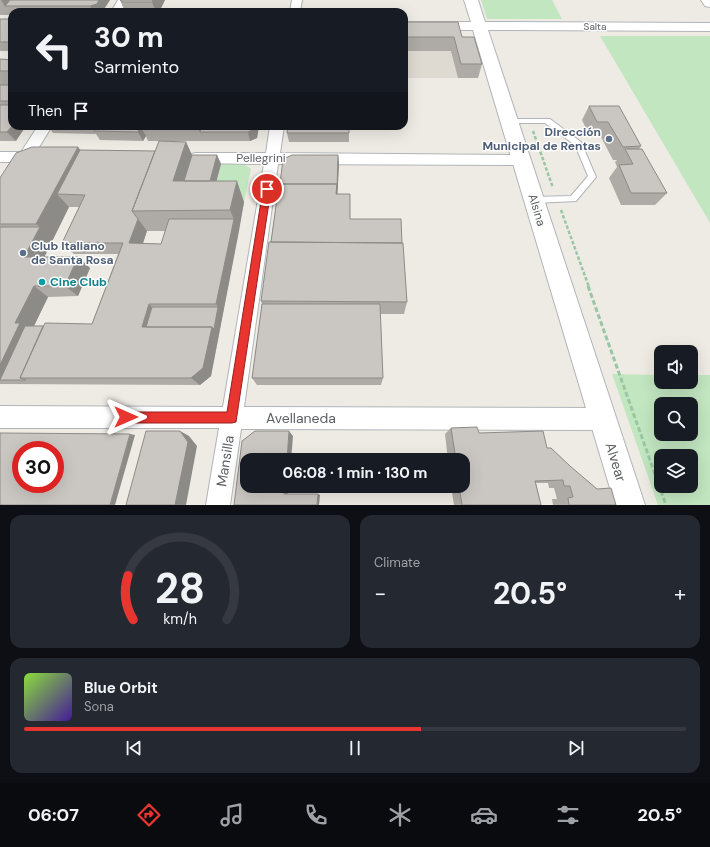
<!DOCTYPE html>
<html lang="en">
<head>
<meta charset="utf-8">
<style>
  :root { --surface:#171b24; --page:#242831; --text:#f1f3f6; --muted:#9ea1a6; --line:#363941; --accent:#e83530 }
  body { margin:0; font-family:"DM Sans",sans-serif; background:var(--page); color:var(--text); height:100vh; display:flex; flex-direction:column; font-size:15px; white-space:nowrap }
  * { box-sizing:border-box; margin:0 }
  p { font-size:13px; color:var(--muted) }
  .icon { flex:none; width:22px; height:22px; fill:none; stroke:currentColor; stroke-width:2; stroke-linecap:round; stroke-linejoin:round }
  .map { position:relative; height:505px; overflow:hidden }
  .details { display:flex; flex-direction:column; gap:10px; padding:10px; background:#0d0f14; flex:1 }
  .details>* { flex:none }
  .hud { position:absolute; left:8px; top:8px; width:400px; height:122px; border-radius:12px; box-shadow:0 4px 16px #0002; background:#171b24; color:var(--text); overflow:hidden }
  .fabs { position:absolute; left:654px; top:345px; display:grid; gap:8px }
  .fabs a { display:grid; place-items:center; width:44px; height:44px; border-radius:8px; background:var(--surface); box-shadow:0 4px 16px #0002; font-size:20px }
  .speed { position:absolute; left:12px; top:441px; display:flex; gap:8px; font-size:20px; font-weight:700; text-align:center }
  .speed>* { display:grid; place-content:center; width:52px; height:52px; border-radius:50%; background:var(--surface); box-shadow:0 4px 16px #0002; line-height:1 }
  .speed .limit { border:6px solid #d22; background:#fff; color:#111 }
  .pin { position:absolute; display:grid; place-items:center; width:34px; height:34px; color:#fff; margin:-17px; border:2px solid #fff; border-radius:50%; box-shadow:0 1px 4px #0007 }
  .me { position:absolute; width:44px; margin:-22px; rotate:90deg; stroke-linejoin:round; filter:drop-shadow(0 0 3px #0008) }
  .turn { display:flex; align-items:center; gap:14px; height:84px; padding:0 20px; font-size:18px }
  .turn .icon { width:52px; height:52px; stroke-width:2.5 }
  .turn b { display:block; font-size:28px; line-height:34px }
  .then { display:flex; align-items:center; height:38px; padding:0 20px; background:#0003; gap:8px; font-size:15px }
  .big { font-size:30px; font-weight:700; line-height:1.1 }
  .details .widget { flex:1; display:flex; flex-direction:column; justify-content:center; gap:6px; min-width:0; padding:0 14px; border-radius:12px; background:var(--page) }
  .details .dial { align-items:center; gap:0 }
  .dial svg { height:104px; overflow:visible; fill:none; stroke:var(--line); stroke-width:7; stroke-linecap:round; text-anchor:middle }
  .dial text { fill:var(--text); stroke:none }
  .song { display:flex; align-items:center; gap:12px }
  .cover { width:48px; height:48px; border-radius:6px; background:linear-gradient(135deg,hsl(90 70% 55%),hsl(260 70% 35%)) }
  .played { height:4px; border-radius:2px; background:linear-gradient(90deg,var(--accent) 60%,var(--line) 60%) }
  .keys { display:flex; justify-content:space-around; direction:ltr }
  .heat { display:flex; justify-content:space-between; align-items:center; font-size:22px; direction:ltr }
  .details .tiles { flex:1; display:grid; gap:10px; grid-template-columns:1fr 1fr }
  .widget:last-child { grid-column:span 2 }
  .trip { position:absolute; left:240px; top:453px; width:230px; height:40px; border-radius:12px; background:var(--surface); box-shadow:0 4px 16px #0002; font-weight:700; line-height:40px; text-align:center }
  .tab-bar { display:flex; height:64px; justify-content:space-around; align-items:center; background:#090b0e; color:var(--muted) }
  .tab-bar .icon { width:28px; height:28px }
  .tab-bar .selected { color:var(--accent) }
  .tab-bar b { font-size:18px; color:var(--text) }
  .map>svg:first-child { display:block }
  .education { fill:#dedad2 }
  .green { fill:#c2e6c0; fill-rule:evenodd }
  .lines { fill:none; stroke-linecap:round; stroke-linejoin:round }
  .service-casing { stroke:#b1b5b9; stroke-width:2 }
  .minor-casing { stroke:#b1b5b9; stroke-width:2 }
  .tertiary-casing { stroke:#b1b5b9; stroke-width:2 }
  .path-far1 { stroke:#99c7a4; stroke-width:2.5; stroke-dasharray:3.5 2; stroke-linecap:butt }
  .path { stroke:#99c7a4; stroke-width:3; stroke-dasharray:5 2.5; stroke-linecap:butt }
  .service { fill:#fff; fill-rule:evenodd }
  .minor { fill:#fff; fill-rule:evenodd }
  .tertiary { fill:#fff; fill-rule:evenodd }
  .wall { fill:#aeaaa6; fill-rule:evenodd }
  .shaded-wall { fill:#8d8b87 }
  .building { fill:#cac6c1; stroke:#8d8b87; fill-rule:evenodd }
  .route { fill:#e83530; stroke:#97221f }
  .service-dot { fill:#5c6f8a; stroke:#fff; stroke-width:1.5 }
  .culture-dot { fill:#0f9aa8; stroke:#fff; stroke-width:1.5 }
  .labels { text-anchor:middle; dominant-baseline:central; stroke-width:3; stroke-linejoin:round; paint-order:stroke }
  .far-street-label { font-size:10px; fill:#5c6064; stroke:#fff }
  .service-label { font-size:12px; font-weight:bold; fill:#4e5e75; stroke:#fff; text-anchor:end }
  .street-label { font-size:12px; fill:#5c6064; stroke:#fff }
  .culture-label { font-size:12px; font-weight:bold; fill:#0d838f; stroke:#fff; text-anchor:start }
  .near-street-label { font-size:14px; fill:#5c6064; stroke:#fff }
</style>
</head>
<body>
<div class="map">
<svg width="710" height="505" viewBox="0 0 710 505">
  <rect width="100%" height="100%" fill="#eeebe4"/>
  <!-- education -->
  <path class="education" d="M404 35H460L468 39 478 78H404Z"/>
  <!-- green -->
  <path class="green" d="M481 0H552L562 19H487Z
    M600 36H710V223Z
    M221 164H244L251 169 244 202H211Z
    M612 374 661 375V382H691V375H710V505H658ZM661 404H691V434H661ZM661 456H691V486H661Z"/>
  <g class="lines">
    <!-- service casing -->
    <g class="service-casing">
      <path id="service" d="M506 119H550L581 142 596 177 576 201 534 203 530 200 534 197 571 196 588 176 575 145 545 123H509L505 121Z"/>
    </g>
    <!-- minor casing -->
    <g class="minor-casing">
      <path id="minor" d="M118 0H128L121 12H111Z
        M292 0H302L300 12H290Z
        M38 126H52L36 152 40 153 42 157 40 161 30 162 5 202 0 204V185L15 162H0V152H21Z
        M270 126H284L280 153 522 155 527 156 529 160 527 164 522 165 278 164 244 407 603 408 611 411 614 419 611 427 603 430 241 429 230 505H206L219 428H0V406L223 407 264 164 196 163 191 162 189 158 191 154 196 153H266Z"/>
    </g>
    <!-- tertiary casing -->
    <g class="tertiary-casing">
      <path id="tertiary" d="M464 0H478L485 22 710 23V31L488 30 645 505H615L473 30H404V22H471Z
        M701 0H710V7L705 6Z"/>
    </g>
    <!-- path-far1 -->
    <path class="path-far1" d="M533 131 553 188
      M561 210 589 287"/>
    <!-- path -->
    <path class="path" d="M588 286 666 505"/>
    <!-- service -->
    <use href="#service" class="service"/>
    <!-- minor -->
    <use href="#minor" class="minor"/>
    <!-- tertiary -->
    <use href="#tertiary" class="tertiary"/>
  </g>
  <!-- wall -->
  <path class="wall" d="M0 0H110L102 12H12V15H0Z
    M120 0H165L159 12H125Z
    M0 19H12V51H0Z
    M404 22 462 37 482 64 478 78H458L451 51H404Z
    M0 59 12 60V126L16 141H0Z
    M589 106 641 146 639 149 667 193 655 205H621L609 178 617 167 615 162 617 160H613L600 135H589L582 120Z
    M48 126H259L257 138 250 141H148L146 136 143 141 100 140 96 134 53 133Z
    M288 126H349V142H289L287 133Z
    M186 142 192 155H217L221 164 216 181 244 202 211 376 200 385 0 384V178L78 147 80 150 155 151ZM69 207H79L62 243 74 254H118L92 324 34 326 48 297 78 296 90 268 78 257H44ZM147 231H165L161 244 143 243Z
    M338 155 339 164 337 194 350 207V219L402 243 407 302 404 314H380L383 378 381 385H257L252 378 262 304 261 301 280 184Z
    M451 428 547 448 616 505H553L552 499H557L554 488H549L548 483H536L541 505H454L451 486H463V460H448L445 434Z"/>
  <!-- shaded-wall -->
  <path class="shaded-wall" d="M1 0H13L5 6Z
    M99 0H110L102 12H93L90 6Z
    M153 0H165L159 12H156L152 2Z
    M12 126H26L16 141 7 132Z
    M141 126H150L141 128 146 136 143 141 138 132Z
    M199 126H208L200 132 198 128Z
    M255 126H259L257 138 250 141 248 132Z
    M186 142 196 164 188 194 173 181Z
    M78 147 90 163 57 194 69 207 39 268 24 257 40 227 36 224Z
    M217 155 221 164 211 202 207 194Z
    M338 155 339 164 337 207 336 194Z
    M237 181 244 202 239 231 230 210Z
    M138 219 147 231 139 255 129 243Z
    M234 219 239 231 211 376 200 385 191 378 212 327 218 307 216 304Z
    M78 257 90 268 78 296 65 286Z
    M34 286 48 297 32 330 0 380V365L15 323Z
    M149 304 159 314 154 330 142 327Z
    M180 431 189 436 197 446 186 505H175Z
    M289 431 293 436 291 460H287Z
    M130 434 135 435 115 505H110Z
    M285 486H289L288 495 284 494Z
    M318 494 320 495 319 505H317Z"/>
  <!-- building -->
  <path class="building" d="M10 0H99L97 4 90 6H5Z
    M120 0H153L152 2H123Z
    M0 19H12V42H0Z
    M404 22H458L462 37H474L482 64H461L454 37H404Z
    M0 59 12 60V71H0Z
    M0 85H12V101H0Z
    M0 105H12V126L7 132H0Z
    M589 106H619L641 146 623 147 608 122H597Z
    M97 126H141L138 132 94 131Z
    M142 126H199L198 128H141Z
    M202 126H255L254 129 248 132H200Z
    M288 126H349V133H287Z
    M159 141 186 142 173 181H237L230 210 132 211Z
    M32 147H78L36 224H0V178L16 153Z
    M625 149H642L667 193H631L619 165 633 164Z
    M80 150 155 151 132 211 138 219 129 243 161 244 169 219H234L216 304H149L142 327H212L203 368 191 378H20L45 323 92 324 123 243H62L85 195 57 194Z
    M192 155H217L210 181H184Z
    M292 155H338L337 188V184H280L283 159Z
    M279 184H337L336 194H350V219H401L402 243 271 242Z
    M0 227H40L24 257H78L65 286H34L15 323H20L0 365Z
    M269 242 403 243 407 302 261 301Z
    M262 304H380L383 378H252Z
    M152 307H218L214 329 212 327H146Z
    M25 326H43L20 378 26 380H0Z
    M477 427 479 433 543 431 547 448H551L570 466 597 489 611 488 616 505H569L568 498 573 497 570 486H564L563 480 535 481 541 505H462L459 486H463V460H456L451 428Z
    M146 431H180L188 442 175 505H126Z
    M255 431H289L287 460H247V486H285L284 494H318L317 505H234L242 441Z
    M0 433 130 434 110 505H0ZM21 450H55V484H21Z"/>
  <!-- route -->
  <path class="route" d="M267 186 271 189 236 422 232 423H126L122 421 121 417 122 413 126 412H227L263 189Z"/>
  <!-- markers -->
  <g class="service-dot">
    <circle cx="609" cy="139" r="4"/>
    <circle cx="23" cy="253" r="4"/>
  </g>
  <circle class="culture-dot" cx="42" cy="282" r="4"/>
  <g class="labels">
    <!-- far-street labels -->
    <g class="far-street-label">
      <text x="595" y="26">Salta</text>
    </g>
    <!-- service labels -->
    <g class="service-label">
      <text x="601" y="132">Dirección<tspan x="601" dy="14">Municipal de Rentas</tspan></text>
      <text x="31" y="246" text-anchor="start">Club Italiano<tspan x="31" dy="14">de Santa Rosa</tspan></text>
    </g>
    <!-- street labels -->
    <g class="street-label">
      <text x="261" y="158">Pellegrini</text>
      <text transform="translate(537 210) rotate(73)">Alsina</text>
    </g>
    <!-- culture labels -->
    <g class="culture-label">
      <text x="50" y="282">Cine Club</text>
    </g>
    <!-- near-street labels -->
    <g class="near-street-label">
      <text x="301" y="418">Avellaneda</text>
      <text transform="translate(225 461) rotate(-81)">Mansilla</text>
      <text transform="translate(616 462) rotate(73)">Alvear</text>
    </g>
  </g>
</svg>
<div class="fabs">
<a><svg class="icon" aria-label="sound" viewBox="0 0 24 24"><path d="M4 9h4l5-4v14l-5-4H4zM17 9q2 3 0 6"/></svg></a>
<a><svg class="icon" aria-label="search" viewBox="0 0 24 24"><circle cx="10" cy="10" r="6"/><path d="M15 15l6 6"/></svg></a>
<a><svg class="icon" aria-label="layers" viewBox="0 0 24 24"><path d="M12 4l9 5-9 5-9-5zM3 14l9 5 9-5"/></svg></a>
</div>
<div class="speed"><div class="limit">30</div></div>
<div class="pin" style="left:267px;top:189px;background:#d93025"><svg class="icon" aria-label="arrive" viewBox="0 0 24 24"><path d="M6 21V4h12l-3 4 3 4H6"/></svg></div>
<svg class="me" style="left:126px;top:417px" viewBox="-20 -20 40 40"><path d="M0-17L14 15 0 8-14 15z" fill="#e83530" stroke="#fff" stroke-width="4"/></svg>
<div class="trip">06:08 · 1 min · 130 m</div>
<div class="hud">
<div class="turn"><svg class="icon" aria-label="left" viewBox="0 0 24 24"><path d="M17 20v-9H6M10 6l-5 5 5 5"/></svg><div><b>30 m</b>Sarmiento</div></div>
<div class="then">Then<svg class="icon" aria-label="arrive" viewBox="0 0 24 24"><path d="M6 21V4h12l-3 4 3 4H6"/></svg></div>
</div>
</div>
<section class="details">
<div class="tiles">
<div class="widget dial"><svg viewBox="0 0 100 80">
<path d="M14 69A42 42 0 1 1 86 69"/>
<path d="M14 69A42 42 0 0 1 10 35" stroke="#e83530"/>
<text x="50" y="56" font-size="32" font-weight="700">28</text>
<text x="50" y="72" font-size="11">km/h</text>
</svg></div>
<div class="widget"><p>Climate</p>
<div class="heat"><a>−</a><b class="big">20.5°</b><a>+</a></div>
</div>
<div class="widget">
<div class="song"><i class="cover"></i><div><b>Blue Orbit</b><p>Sona</p></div></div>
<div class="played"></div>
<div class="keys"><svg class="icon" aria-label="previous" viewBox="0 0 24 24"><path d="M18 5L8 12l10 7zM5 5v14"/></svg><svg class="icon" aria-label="pause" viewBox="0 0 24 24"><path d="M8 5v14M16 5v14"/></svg><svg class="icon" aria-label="next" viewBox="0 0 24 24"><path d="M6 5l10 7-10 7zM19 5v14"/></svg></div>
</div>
</div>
</section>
<nav class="tab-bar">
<b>06:07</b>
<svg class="icon selected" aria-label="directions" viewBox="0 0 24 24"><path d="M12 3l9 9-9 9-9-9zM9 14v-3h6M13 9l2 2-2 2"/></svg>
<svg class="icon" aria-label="music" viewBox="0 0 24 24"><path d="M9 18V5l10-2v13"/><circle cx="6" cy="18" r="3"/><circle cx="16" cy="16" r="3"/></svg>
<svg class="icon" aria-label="phone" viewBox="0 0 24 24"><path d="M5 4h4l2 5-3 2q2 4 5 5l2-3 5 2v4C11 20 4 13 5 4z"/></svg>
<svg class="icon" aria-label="climate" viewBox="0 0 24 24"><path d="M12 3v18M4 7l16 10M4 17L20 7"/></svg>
<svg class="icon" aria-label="car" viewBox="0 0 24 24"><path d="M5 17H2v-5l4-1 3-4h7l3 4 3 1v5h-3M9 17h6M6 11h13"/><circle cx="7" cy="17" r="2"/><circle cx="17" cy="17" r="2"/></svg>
<svg class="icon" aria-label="filters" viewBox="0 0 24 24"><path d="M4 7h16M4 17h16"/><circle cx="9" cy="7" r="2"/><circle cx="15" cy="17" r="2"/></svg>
<b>20.5°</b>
</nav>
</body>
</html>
